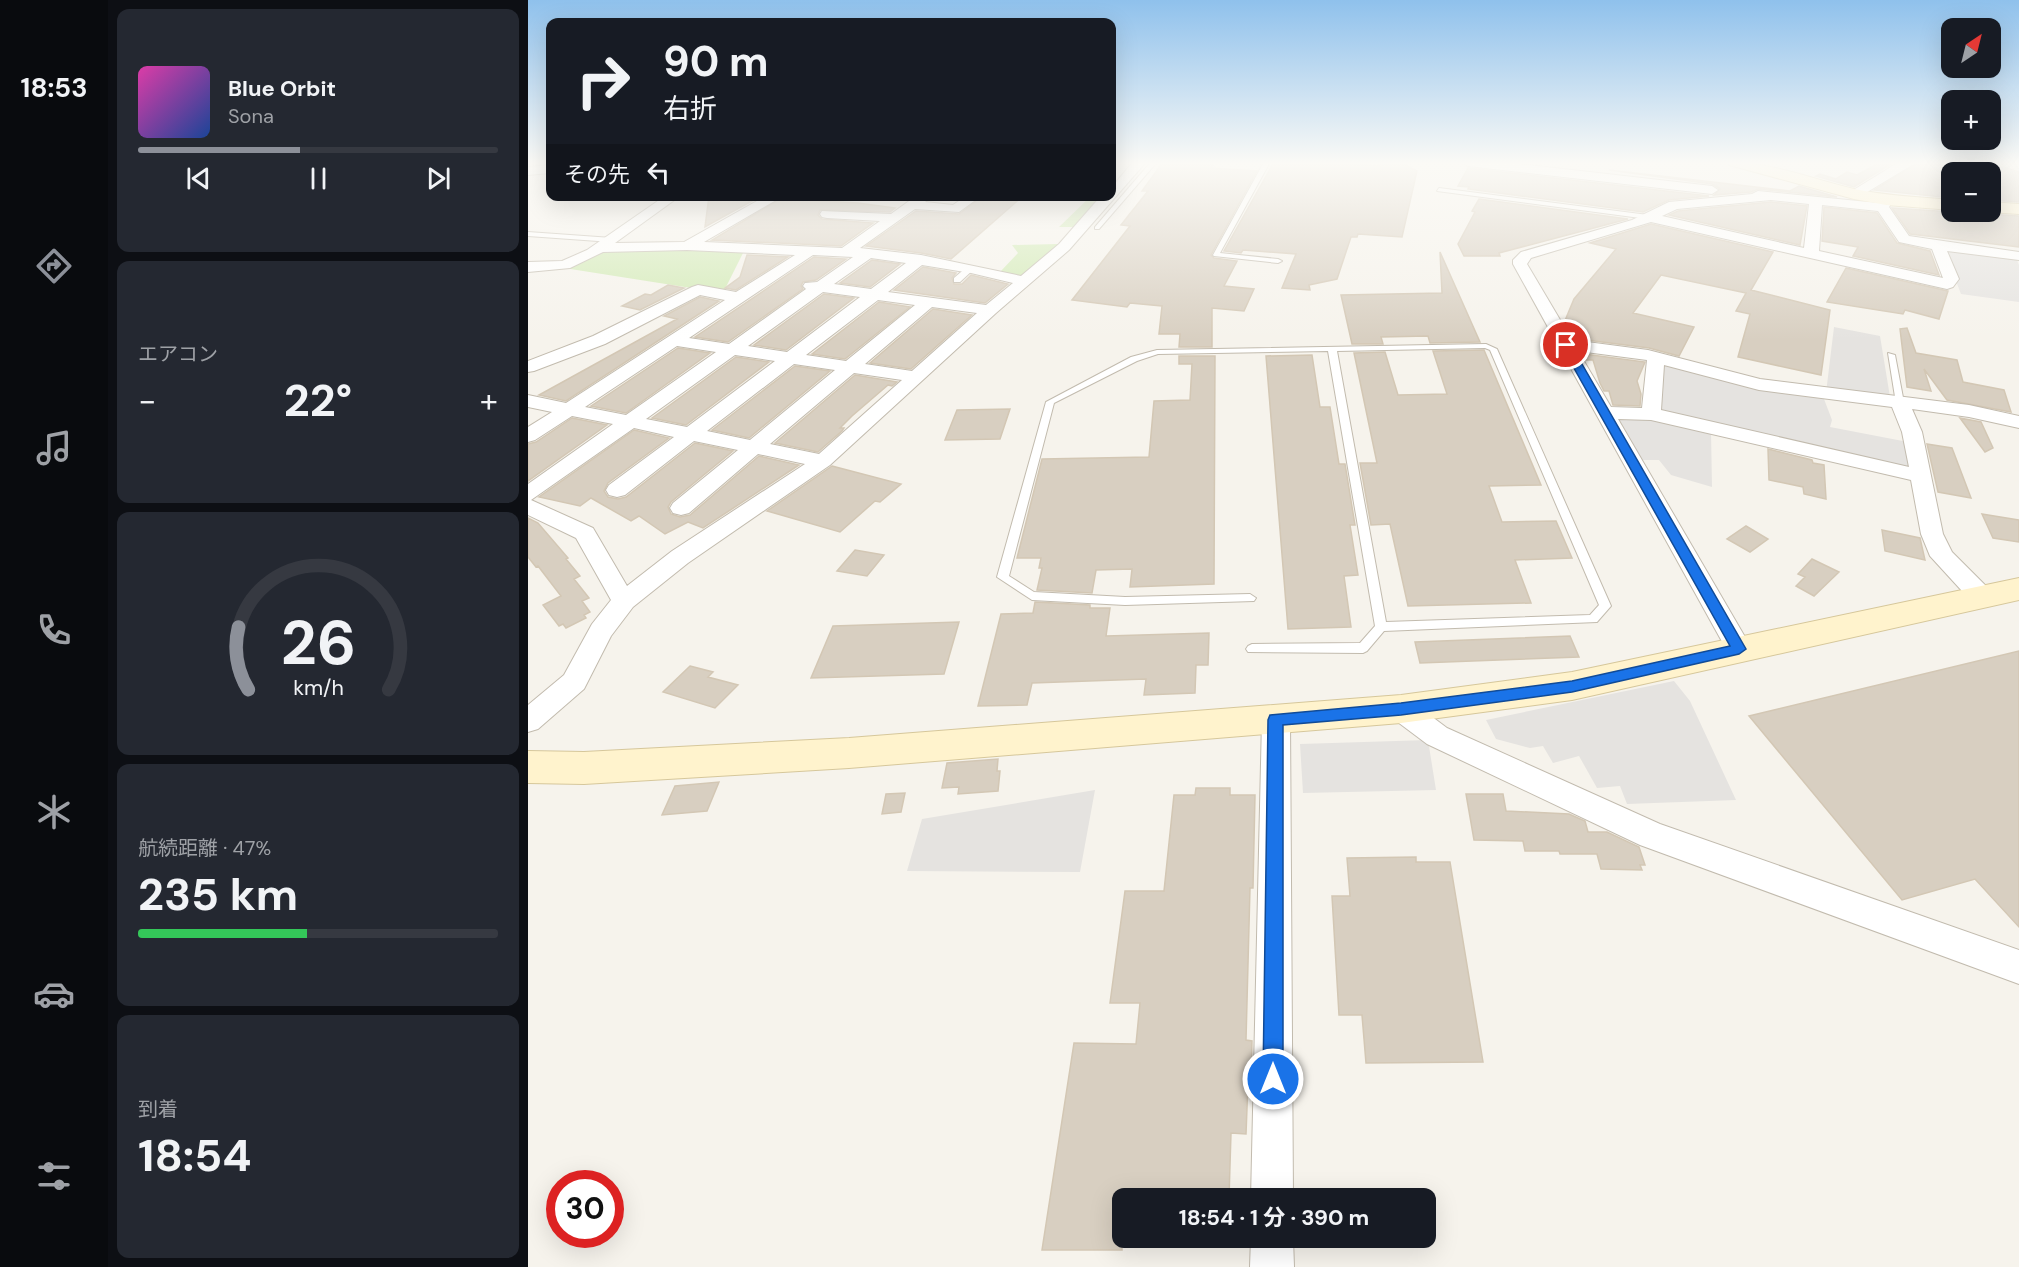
<!DOCTYPE html>
<html lang="ja">
<head>
<meta charset="utf-8">
<style>
  :root { --surface:#171b24; --page:#242831; --text:#f1f3f6; --muted:#9ea1a6; --line:#363941; --accent:#8c9099 }
  body { margin:0; font-family:"DM Sans","Noto Sans JP",sans-serif; background:var(--page); color:var(--text); height:100vh; display:flex; flex-direction:column; font-size:22px; white-space:nowrap }
  * { box-sizing:border-box; margin:0 }
  p { font-size:20px; color:var(--muted) }
  .icon { flex:none; width:33px; height:33px; fill:none; stroke:currentColor; stroke-width:2; stroke-linecap:round; stroke-linejoin:round }
  .map { position:relative; flex:1; overflow:hidden }
  .sheet { display:flex; flex-direction:column; gap:9px; padding:9px; background:#0d0f14; width:420px }
  .sheet>* { flex:none }
  .top-card { position:absolute; left:18px; top:18px; width:570px; height:183px; border-radius:12px; box-shadow:0 6px 24px #0002; background:#171b24; color:var(--text); overflow:hidden }
  .needle { width:39px; rotate:35deg }
  .buttons { position:absolute; left:1413px; top:18px; display:grid; gap:12px }
  .buttons a { display:grid; place-items:center; width:60px; height:60px; border-radius:12px; background:var(--surface); box-shadow:0 6px 24px #0002; font-size:30px }
  .speed { position:absolute; left:18px; top:1170px; display:flex; gap:12px; font-size:30px; font-weight:700; text-align:center }
  .speed>* { display:grid; place-content:center; width:78px; height:78px; border-radius:50%; background:var(--surface); box-shadow:0 6px 24px #0002; line-height:1 }
  .speed .limit { border:9px solid #d22; background:#fff; color:#111 }
  .pin { position:absolute; display:grid; place-items:center; width:51px; height:51px; color:#fff; margin:-26px; border:3px solid #fff; border-radius:50%; box-shadow:0 2px 6px #0007 }
  .me { position:absolute; width:66px; margin:-33px; rotate:0deg; stroke-linejoin:round; filter:drop-shadow(0 0 4px #0008) }
  .turn { display:flex; align-items:center; gap:21px; height:126px; padding:0 18px; font-size:27px }
  .turn .icon { width:78px; height:78px; stroke-width:2.5 }
  .turn b { display:block; font-size:42px; line-height:51px }
  .then { display:flex; align-items:center; height:57px; padding:0 18px; background:#0003; gap:12px; font-size:22px }
  .big { font-size:45px; font-weight:700; line-height:1.1 }
  .sheet .widget { flex:1; display:flex; flex-direction:column; justify-content:center; gap:9px; min-width:0; padding:0 21px; border-radius:12px; background:var(--page) }
  .sheet .dial { align-items:center; gap:0 }
  .dial svg { height:156px; overflow:visible; fill:none; stroke:var(--line); stroke-width:7; stroke-linecap:round; text-anchor:middle }
  .dial text { fill:var(--text); stroke:none }
  .song { display:flex; align-items:center; gap:18px }
  .cover { width:72px; height:72px; border-radius:9px; background:linear-gradient(135deg,hsl(320 70% 55%),hsl(220 70% 35%)) }
  .played { height:6px; border-radius:3px; background:linear-gradient(90deg,var(--accent) 45%,var(--line) 45%) }
  .keys { display:flex; justify-content:space-around; direction:ltr }
  .heat { display:flex; justify-content:space-between; align-items:center; font-size:33px; direction:ltr }
  .charge { height:9px; border-radius:4px; background:linear-gradient(90deg,#34c759 47%,var(--line) 0) }
  .trip { position:absolute; left:584px; top:1188px; width:324px; height:60px; border-radius:12px; background:var(--surface); box-shadow:0 6px 24px #0002; font-weight:700; line-height:60px; text-align:center }
  main { display:flex; flex:1; min-height:0 }
  .menu { display:flex; flex-direction:column; width:108px; justify-content:space-around; align-items:center; background:#090b0e; color:var(--muted) }
  .menu .icon { width:42px; height:42px }
  .menu .active { color:var(--accent) }
  .menu b { font-size:27px; color:var(--text) }
  .map>svg:first-child { display:block }
  .green { fill:#d2eab5 }
  .parking { fill:#e5e3e0 }
  .building { fill:#d8cfc1; stroke:#d3c7b4; stroke-width:1.5 }
  .lines { fill:none; stroke-linecap:round; stroke-linejoin:round }
  .lane-casing { stroke:#c2bbae; stroke-width:2 }
  .street-casing { stroke:#c2bbae; stroke-width:2 }
  .secondary-casing { stroke:#d6c79b; stroke-width:2 }
  .lane { fill:#fff; fill-rule:evenodd }
  .street { fill:#fff; fill-rule:evenodd }
  .secondary { fill:#fff3cd; fill-rule:evenodd }
  .route { fill:#1a73e8; stroke:#114b97; stroke-width:1.5 }
</style>
</head>
<body>
<main>
<nav class="menu">
<b>18:53</b>
<svg class="icon active" aria-label="directions" viewBox="0 0 24 24"><path d="M12 3l9 9-9 9-9-9zM9 14v-3h6M13 9l2 2-2 2"/></svg>
<svg class="icon" aria-label="music" viewBox="0 0 24 24"><path d="M9 18V5l10-2v13"/><circle cx="6" cy="18" r="3"/><circle cx="16" cy="16" r="3"/></svg>
<svg class="icon" aria-label="phone" viewBox="0 0 24 24"><path d="M5 4h4l2 5-3 2q2 4 5 5l2-3 5 2v4C11 20 4 13 5 4z"/></svg>
<svg class="icon" aria-label="climate" viewBox="0 0 24 24"><path d="M12 3v18M4 7l16 10M4 17L20 7"/></svg>
<svg class="icon" aria-label="car" viewBox="0 0 24 24"><path d="M5 17H2v-5l4-1 3-4h7l3 4 3 1v5h-3M9 17h6M6 11h13"/><circle cx="7" cy="17" r="2"/><circle cx="17" cy="17" r="2"/></svg>
<svg class="icon" aria-label="filters" viewBox="0 0 24 24"><path d="M4 7h16M4 17h16"/><circle cx="9" cy="7" r="2"/><circle cx="15" cy="17" r="2"/></svg>
</nav>
<section class="sheet">
<div class="widget">
<div class="song"><i class="cover"></i><div><b>Blue Orbit</b><p>Sona</p></div></div>
<div class="played"></div>
<div class="keys"><svg class="icon" aria-label="previous" viewBox="0 0 24 24"><path d="M18 5L8 12l10 7zM5 5v14"/></svg><svg class="icon" aria-label="pause" viewBox="0 0 24 24"><path d="M8 5v14M16 5v14"/></svg><svg class="icon" aria-label="next" viewBox="0 0 24 24"><path d="M6 5l10 7-10 7zM19 5v14"/></svg></div>
</div>
<div class="widget"><p>エアコン</p>
<div class="heat"><a>−</a><b class="big">22°</b><a>+</a></div>
</div>
<div class="widget dial"><svg viewBox="0 0 100 80">
<path d="M14 69A42 42 0 1 1 86 69"/>
<path d="M14 69A42 42 0 0 1 9 37" stroke="#8c9099"/>
<text x="50" y="56" font-size="32" font-weight="700">26</text>
<text x="50" y="72" font-size="11">km/h</text>
</svg></div>
<div class="widget"><p>航続距離 · 47%</p><b class="big">235 km</b><div class="charge"></div></div>
<div class="widget"><p>到着</p><b class="big">18:54</b></div>
</section>
<div class="map">
<svg width="1491" height="1267" viewBox="0 0 1491 1267">
  <rect width="100%" height="100%" fill="#f6f3ec"/>
  <!-- green -->
  <path class="green" d="M562 197H576L548 227H531Z
    M530 244 495 276 488 277 472 272 490 253 484 245Z
    M150 250 215 253 195 293 36 268 73 251Z"/>
  <!-- parking -->
  <path class="parking" d="M1416 250 1488 258 1491 265V302L1433 294Z
    M1306 327 1352 336 1362 397 1298 393Z
    M1133 362 1227 388 1296 399 1304 420 1302 427 1380 442 1385 469 1130 413Z
    M1089 416 1123 418 1183 432 1184 487 1143 475 1131 460H1113Z
    M1146 681 1162 701 1208 800 1099 804 1092 786 1069 788 1051 756 1025 763 1015 746 1002 748 968 739 958 720Z
    M900 740 908 790 775 793 772 744Z
    M567 790 552 872 379 871 394 819Z"/>
  <!-- building -->
  <path class="building" d="M635 162H687L683 168 729 171 683 255 686 258 709 261 696 286 726 289 716 311 684 308V347H651L652 334H631L634 306 602 303 599 307 544 300 602 226 593 225 620 191H614Z
    M746 162H794L852 166 854 162H867L873 163 889 171 874 237 830 234 829 237H823L809 279 781 285 782 290 754 288 768 254 715 250 713 253 696 251Z
    M1353 162H1366L1326 187 1288 176 1292 174 1308 179 1319 172 1329 175Z
    M1391 162H1461L1491 172V202L1462 200V172H1424V198L1346 190Z
    M940 168 1181 196 1141 200 1115 212 940 189 941 187 930 186Z
    M1081 170 1262 191 1271 186 1309 197 1230 189 1223 192 1186 195 1192 189 1184 184Z
    M181 196H233L177 227Z
    M257 196H264L261 199 330 203 367 208 362 212 292 210 290 215 294 219 345 223 313 246 184 240Z
    M455 196H495L423 259 393 253 338 246 388 211 431 214Z
    M951 199 1100 219 971 253 972 256H936L930 244 947 212 944 211Z
    M1243 202 1279 206 1272 245 1141 215 1150 211Z
    M1296 207 1349 213 1369 243 1402 251 1411 275 1325 256 1330 247 1294 241Z
    M1364 208 1424 212H1457L1459 214 1491 216V247L1382 234Z
    M1123 224 1245 252 1223 290 1302 310 1293 375 1210 357 1222 314 1208 311 1218 293 1133 275 1105 313 1166 327 1151 356 1121 348 1051 339 1050 332 1053 327 1036 323 1046 299 1088 249 1062 243Z
    M912 252 952 342 902 343 900 336 853 337 855 344H824L813 295 914 293Z
    M219 255 260 257 208 290 197 288 212 277Z
    M286 257 318 259 288 280 275 282 273 286 275 289 200 342 167 337Z
    M344 260 372 264 342 287 312 283Z
    M395 267 428 273 424 278 426 284H434L443 275 480 284 457 303 366 290Z
    M1318 268 1420 291 1411 319 1377 310 1375 314 1299 302Z
    M140 285 156 288 112 310 94 306 117 294 123 295Z
    M296 294 326 298 258 350 226 345Z
    M172 297 191 301 38 401 11 395 149 319 136 316Z
    M351 302 382 307 317 359 284 354Z
    M405 309 444 315 383 369 342 363Z
    M1379 328 1388 353 1429 360 1435 382 1476 390 1483 412 1419 400 1396 369 1403 391 1379 387 1372 329Z
    M150 348 182 353 98 413 63 406Z
    M956 350 1013 485 961 486 974 522 1028 521 1044 558 987 560 1003 603 880 606 862 524 843 525 832 463H849L826 353 857 352 870 395 919 394 905 351Z
    M1056 354 1117 362 1109 381 1113 394 1112 406 1085 405 1081 391H1076L1072 383 1065 360H1058Z
    M784 355 792 407H802L811 464H817L827 525H822L830 575 816 576 823 627 760 629 738 356Z
    M651 356H687L686 584 602 587 604 569 568 570 564 593 509 590 514 568H511L513 558H489L514 459 621 457 626 401 662 400 664 364H651Z
    M208 357 241 362 158 425 124 418Z
    M267 366 302 371 221 438 184 430Z
    M327 375 369 382 364 386 360 385 324 416 312 428H316L314 431 290 452 247 443Z
    M482 409 472 439 417 440 429 410Z
    M44 418 79 425 0 481V444L8 442Z
    M1432 418 1453 422 1465 448 1457 452Z
    M106 430 141 438 80 483 76 491 80 497 90 499 98 497 167 443 205 451 143 502 140 507 143 514 152 517 162 515 231 456 271 465 175 528 160 522 137 534 111 516 103 521 63 498 52 506 11 497Z
    M1399 444 1424 448 1443 498 1410 492Z
    M1240 449 1284 460 1285 463 1296 465 1298 499 1276 494 1275 487 1241 480Z
    M304 466 373 484 352 502 347 501 312 532 239 511Z
    M1454 514 1491 520V542L1465 538Z
    M0 518 10 523 40 558 38 559 52 576 46 579 61 598 54 601 62 612 56 615 58 618 38 628 35 624 31 626 15 605 33 596 10 566 8 567 0 557Z
    M1218 526 1240 539 1222 552 1199 539Z
    M1354 530 1392 538 1397 560 1357 551Z
    M327 550 356 555 339 576 309 571Z
    M1284 559 1311 572 1286 596 1268 586 1277 577 1270 574Z
    M507 602 562 605V608H582L578 636 681 633 680 665H668L667 693 616 695 618 679 504 683 499 705 450 706 473 614 505 613Z
    M431 622 416 674 283 678 305 626Z
    M1042 636 1051 657 892 663 887 642Z
    M1491 651V927L1447 879 1374 900 1221 716Z
    M162 666 185 672 180 677 210 685 187 708 135 692Z
    M470 759 469 771H472L470 791 430 794 431 787 414 788 419 763Z
    M191 782 179 811 134 815 147 786Z
    M668 788H702V795H727L725 888H722L718 1040 724 1041 723 1082H720L718 1134 703 1133 701 1198H594V1250H514L546 1043 608 1044 612 1003H582L597 891H636L646 795H667Z
    M377 793 373 812 354 814 358 794Z
    M938 794H975L978 811 1041 814 1057 821 1060 832H1079L1111 847 1117 865H1112L1114 870 1073 869 1069 854H1032L1031 851H997L995 841 946 840Z
    M888 857V862H922L955 1062 838 1063 834 1015H811L804 896H822L819 858Z"/>
  <g class="lines">
    <!-- lane casing -->
    <g class="lane-casing">
      <path id="lane" d="M623 162H629L571 229H567V227Z
        M736 162H742L692 253 750 259 754 261 750 263 686 256 685 255Z
        M911 188 1120 215 1123 217 1120 219 909 191Z
        M0 232 84 238 87 240 84 242 0 236Z
        M440 266 447 268 432 282H426V278Z
        M958 344 969 349 1083 606 1069 622 856 631 839 651 835 653 720 652 718 649 720 646 724 644 832 643 847 626 800 351 630 354 609 361 526 403 481 576 506 592 597 597 722 594 728 598 726 601 597 605 504 600 469 577 518 402 603 357 629 350ZM957 348 962 350 1071 605 1062 615 858 622 809 351Z
        M1360 353 1367 355 1376 403 1375 405 1372 406 1368 403Z"/>
    </g>
    <!-- street casing -->
    <g class="street-casing">
      <path id="street" d="M605 162H618L541 250 468 313 302 465 160 563 105 607 83 636 56 689 10 729 0 732V705L36 675 64 624 83 600 48 538 0 515V484L85 424 44 416 7 440 0 442V427L24 412 0 407V395L38 403 197 300 172 295 77 344 6 371 0 372V361L65 336 164 287 170 285 208 292 267 255 159 250 75 252 42 268 0 272V262L34 261 59 250 137 196H152L87 243 156 242 238 196H255L176 242 314 248 352 221 299 218 294 217 292 214 294 211 363 214 388 196H403L397 202 425 205 438 196H453L431 212 387 209 332 248 393 255 493 276 531 244 573 196H584V187ZM285 255 325 257 289 282 277 283 275 286 278 289 201 344 161 338ZM343 258 378 263 343 289 306 284ZM394 265 443 273 485 283 458 305 360 292ZM295 292 332 297 259 352 220 346ZM350 300 387 305 318 361 278 355ZM404 307 449 313 384 371 337 364ZM149 346 188 352 98 415 57 407ZM207 355 247 361 159 427 118 419ZM266 364 307 370 222 440 179 431ZM326 373 374 380 291 454 242 444ZM106 428 146 437 81 485 78 490 81 495 89 497 97 495 166 441 210 450 145 503 142 508 145 513 153 515 161 513 230 454 277 464 144 551 99 586 65 528 3 500Z
        M934 162H973L1184 186 1190 190 1184 194 940 166Z
        M1371 162H1389L1331 197 1326 198 1319 194Z
        M22 165V173L0 175V167Z
        M1230 191 1350 203 1353 197H1363L1365 200 1361 207 1381 236 1491 252V260L1419 251 1431 279 1425 287 1419 289 1123 222 1003 258 999 264 1044 340 1120 350 1232 379 1441 405 1491 416V428L1441 417 1384 409 1394 432 1415 534 1424 552 1463 591 1466 597 1463 603 1454 606 1445 603 1402 556 1393 534 1383 480 1123 420 1090 419 1224 649 1220 656 1211 659 1202 656 985 264V260L993 252 1104 220 1141 202 1224 194ZM1243 200 1281 204 1276 248 1134 216 1149 209ZM1294 205 1350 211 1371 242 1404 249 1415 278 1291 251ZM1050 351 1119 360 1114 408 1083 407ZM1136 365 1231 390 1364 407 1374 432 1381 467 1133 410Z
        M873 698 883 701 919 728 1132 824 1491 950V984L1112 845 899 744 863 717 859 709 863 701Z
        M748 709 758 712 762 720 765 1198H723L734 720 738 712Z
        M723 1238H765L766 1267H722Z"/>
    </g>
    <!-- secondary casing -->
    <g class="secondary-casing">
      <path id="secondary" d="M1199 162C1243 162 1284 179 1326 189 1358 196 1391 197 1424 200V210L1358 205 1326 199 1201 165Z
        M1462 202 1491 204V214L1459 212H1462Z
        M1491 578V600L1044 700 873 723 321 768 56 784 0 783V751L56 752 321 738 873 695 1044 672Z"/>
    </g>
    <!-- lane -->
    <use href="#lane" class="lane"/>
    <!-- street -->
    <use href="#street" class="street"/>
    <!-- secondary -->
    <use href="#secondary" class="secondary"/>
  </g>
  <!-- sky -->
  <linearGradient id="sky" x2="0" y2="1"><stop stop-color="#8fc1ec"/><stop offset="0.48" stop-color="#fbfaf6"/><stop offset="1" stop-color="#fbfaf6" stop-opacity="0"/></linearGradient>
  <rect width="1491" height="340" fill="url(#sky)"/>
  <!-- route -->
  <path class="route" d="M1038 342 1043 345 1218 649 1211 654 1044 692 873 715 755 725V1079L752 1086 745 1089 738 1086 735 1079 740 720 742 715 873 703 1044 681 1202 646 1033 345Z"/>
</svg>
<div class="buttons">
<a><svg class="needle" viewBox="-14 -14 28 28"><path d="M0-13l5 13h-10z" fill="#e53935"/><path d="M0 13l5-13h-10z" fill="#9ea1a6"/></svg></a>
<a>+</a>
<a>−</a>
</div>
<div class="speed"><div class="limit">30</div></div>
<div class="pin" style="left:1038px;top:345px;background:#d93025"><svg class="icon" aria-label="arrive" viewBox="0 0 24 24"><path d="M6 21V4h12l-3 4 3 4H6"/></svg></div>
<svg class="me" style="left:745px;top:1079px" viewBox="-20 -20 40 40"><circle r="17" fill="#1a73e8" stroke="#fff" stroke-width="3"/><path d="M0-11L8 9 0 5-8 9z" fill="#fff"/></svg>
<div class="trip">18:54 · 1 分 · 390 m</div>
<div class="top-card">
<div class="turn"><svg class="icon" aria-label="right" viewBox="0 0 24 24"><path d="M7 20v-9h11M14 6l5 5-5 5"/></svg><div><b>90 m</b>右折</div></div>
<div class="then">その先<svg class="icon" aria-label="left" viewBox="0 0 24 24"><path d="M17 20v-9H6M10 6l-5 5 5 5"/></svg></div>
</div>
</div>
</main>
</body>
</html>
